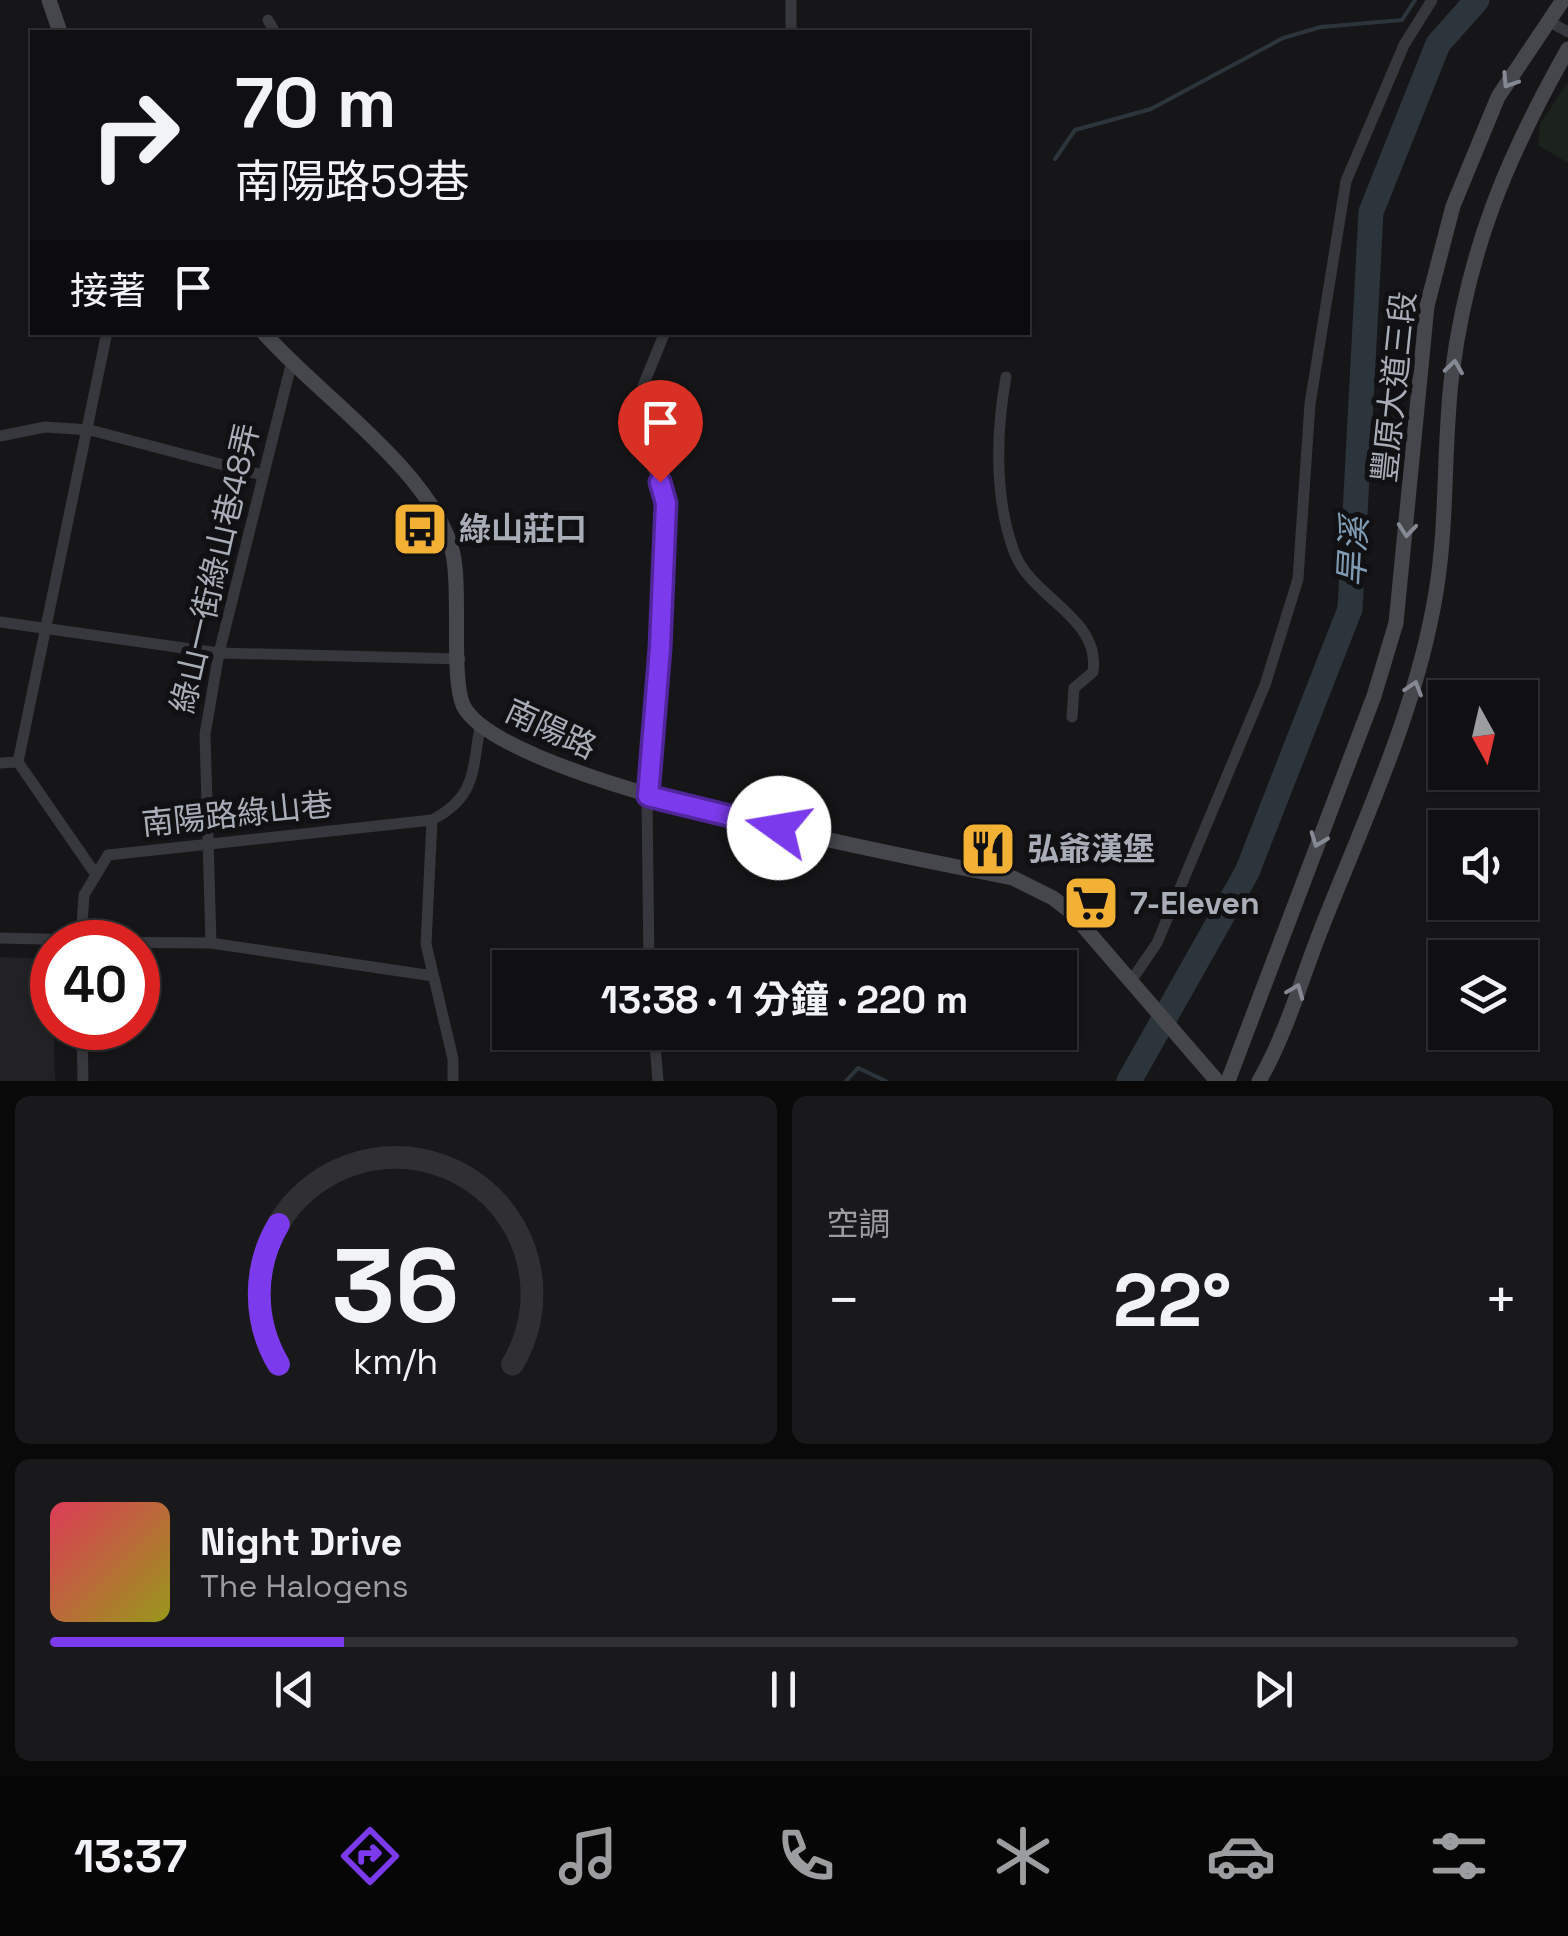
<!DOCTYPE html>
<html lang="zh-TW">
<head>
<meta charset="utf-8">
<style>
  :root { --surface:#101012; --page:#19191b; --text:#f1f3f6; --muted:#9c9d9f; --line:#303032; --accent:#7c3aed }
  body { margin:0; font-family:"Space Grotesk","Noto Sans TC",sans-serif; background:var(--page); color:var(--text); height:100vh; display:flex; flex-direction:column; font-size:38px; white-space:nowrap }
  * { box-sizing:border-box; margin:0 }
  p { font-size:32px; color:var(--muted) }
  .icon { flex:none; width:55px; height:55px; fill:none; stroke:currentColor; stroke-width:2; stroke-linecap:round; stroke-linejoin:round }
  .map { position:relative; height:1081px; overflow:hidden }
  .details { display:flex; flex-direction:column; gap:15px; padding:15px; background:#09090a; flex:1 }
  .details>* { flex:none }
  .banner { position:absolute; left:30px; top:30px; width:1000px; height:305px; border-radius:0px; box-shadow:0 2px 8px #0004,0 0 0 2px var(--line); background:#101012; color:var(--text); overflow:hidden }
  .needle { width:65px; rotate:172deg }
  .tools { position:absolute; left:1428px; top:680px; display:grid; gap:20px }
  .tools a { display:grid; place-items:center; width:110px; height:110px; border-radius:0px; background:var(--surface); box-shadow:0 2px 8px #0004,0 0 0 2px var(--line); font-size:50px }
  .speed { position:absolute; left:30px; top:920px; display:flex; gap:20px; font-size:50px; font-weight:700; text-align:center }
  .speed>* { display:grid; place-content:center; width:130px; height:130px; border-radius:50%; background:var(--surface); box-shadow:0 2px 8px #0004,0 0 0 2px var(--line); line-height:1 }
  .speed .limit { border:15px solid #d22; background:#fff; color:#111 }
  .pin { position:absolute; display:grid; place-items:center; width:85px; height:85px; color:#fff; margin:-102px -42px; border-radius:50% 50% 50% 0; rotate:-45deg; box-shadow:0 0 10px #0007 }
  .pin .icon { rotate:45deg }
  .me { position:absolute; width:110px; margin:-55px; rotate:283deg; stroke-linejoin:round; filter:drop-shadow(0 0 8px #0008) }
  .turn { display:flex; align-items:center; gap:35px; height:210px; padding:0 40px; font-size:45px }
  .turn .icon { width:130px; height:130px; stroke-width:2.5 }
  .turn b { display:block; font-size:70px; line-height:85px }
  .then { display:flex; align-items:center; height:95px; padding:0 40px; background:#0003; gap:20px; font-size:38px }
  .big { font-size:75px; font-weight:700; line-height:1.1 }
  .details .card { flex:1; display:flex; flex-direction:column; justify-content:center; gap:15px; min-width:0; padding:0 35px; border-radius:15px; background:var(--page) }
  .details .dial { align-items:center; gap:0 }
  .dial svg { height:260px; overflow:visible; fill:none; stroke:var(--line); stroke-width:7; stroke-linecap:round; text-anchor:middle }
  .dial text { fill:var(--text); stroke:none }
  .song { display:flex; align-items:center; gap:30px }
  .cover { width:120px; height:120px; border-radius:15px; background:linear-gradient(135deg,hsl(350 70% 55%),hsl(60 70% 35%)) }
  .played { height:10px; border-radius:5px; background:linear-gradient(90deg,var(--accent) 20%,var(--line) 20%) }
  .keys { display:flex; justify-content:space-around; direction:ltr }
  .heat { display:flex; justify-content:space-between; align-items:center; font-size:55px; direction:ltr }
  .details .tiles { flex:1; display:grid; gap:15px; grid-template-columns:1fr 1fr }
  .card:last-child { grid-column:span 2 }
  .trip { position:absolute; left:492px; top:950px; width:585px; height:100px; border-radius:0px; background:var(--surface); box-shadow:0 2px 8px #0004,0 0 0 2px var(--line); font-weight:700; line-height:100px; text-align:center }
  .menu { display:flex; height:160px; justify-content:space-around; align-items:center; background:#060607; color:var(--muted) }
  .menu .icon { width:70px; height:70px }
  .menu .selected { color:var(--accent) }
  .menu b { font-size:45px; color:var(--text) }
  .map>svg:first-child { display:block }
  .built { fill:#222225 }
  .green { fill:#1c231d }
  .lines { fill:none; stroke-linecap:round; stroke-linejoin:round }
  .stream { stroke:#2c353c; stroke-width:4 }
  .river { stroke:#2c353c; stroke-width:25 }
  .street { stroke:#37383d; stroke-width:11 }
  .secondary { stroke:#45474d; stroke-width:15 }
  .oneway { stroke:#858993 }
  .route-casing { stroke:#51269a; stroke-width:25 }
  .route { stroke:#7c3aed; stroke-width:18 }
  .labels { text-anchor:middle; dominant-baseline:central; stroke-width:10; stroke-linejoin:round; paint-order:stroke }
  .street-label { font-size:32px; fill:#a8adb8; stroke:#111113 }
  .poi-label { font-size:32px; font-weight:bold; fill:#a8adb8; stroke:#111113; text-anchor:start }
  .water-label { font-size:35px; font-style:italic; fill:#7f9bb3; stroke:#111113 }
</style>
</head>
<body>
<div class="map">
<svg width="1568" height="1081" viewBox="0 0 1568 1081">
  <rect width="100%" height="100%" fill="#161618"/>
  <!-- built -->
  <path class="built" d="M0 957 52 959 55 1081H0Z"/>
  <!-- green -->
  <path class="green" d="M1568 82V163L1538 145 1540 124Z"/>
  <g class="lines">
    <!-- stream -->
    <path class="stream" d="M1055 159 1075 130 1151 109 1283 38 1321 27 1402 20 1415 0
      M846 1081 858 1068 886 1081"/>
    <!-- river -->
    <path class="river" d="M1129 1081 1247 872 1350 609 1371 212 1438 44 1477 0"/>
    <!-- street -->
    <path class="street" d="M791 0V32
      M268 20 275 32
      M1548 21 1568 32
      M1006 377C996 432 994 500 1015 554 1033 599 1101 618 1093 672L1074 688 1072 717
      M0 436 45 427 90 430 262 475
      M0 622 219 653 460 659
      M0 763 18 762
      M432 820 426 944 453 1059V1081
      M94 872 18 762 107 332
      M0 938 81 940 84 895 108 855 432 820C476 797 472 772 480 727
      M81 942 211 943 205 734 219 653 291 365
      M211 943 433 976
      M649 968 647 796 660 648 666 503 650 460 642 411 643 386 665 332
      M1131 981 1157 943 1265 685 1298 579 1310 404 1346 181 1404 45 1432 0
      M82 1028 83 1081
      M654 1032 658 1081
      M898 1032 900 1033"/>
    <!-- secondary -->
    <path class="secondary" d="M49 0 60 32
      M263 332C318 395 434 472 453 554 461 590 451 677 463 705 499 782 919 859 1013 878L1053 898 1071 912 1217 1081
      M1228 1081 1374 696 1396 623 1427 306 1453 206 1498 97 1563 0
      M1259 1081C1286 1035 1302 977 1322 927 1365 818 1417 709 1436 592 1448 520 1443 446 1452 374 1468 249 1507 157 1568 49"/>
  </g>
  <!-- one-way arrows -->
  <defs><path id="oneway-chevron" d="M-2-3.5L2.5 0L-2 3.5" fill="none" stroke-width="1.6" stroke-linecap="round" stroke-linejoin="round" transform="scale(2.5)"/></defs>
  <g class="oneway">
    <use href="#oneway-chevron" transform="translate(1509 81) rotate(123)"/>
    <use href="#oneway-chevron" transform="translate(1454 367) rotate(-82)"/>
    <use href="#oneway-chevron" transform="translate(1407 530) rotate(95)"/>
    <use href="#oneway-chevron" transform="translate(1414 688) rotate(-73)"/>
    <use href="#oneway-chevron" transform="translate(1318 840) rotate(111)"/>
    <use href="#oneway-chevron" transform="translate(1296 991) rotate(-68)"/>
  </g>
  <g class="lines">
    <!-- route casing -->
    <g class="route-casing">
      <path id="route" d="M660 482 666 503 660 648 648 796 779 828"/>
    </g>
    <!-- route -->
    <use href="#route" class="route"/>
  </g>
  <!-- icons -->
  <defs>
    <g id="bus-square" transform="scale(2.875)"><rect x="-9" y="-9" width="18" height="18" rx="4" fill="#f2b134" stroke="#111113"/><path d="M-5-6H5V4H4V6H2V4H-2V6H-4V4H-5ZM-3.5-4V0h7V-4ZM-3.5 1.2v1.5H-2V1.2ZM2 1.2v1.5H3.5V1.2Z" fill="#111"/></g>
    <g id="restaurant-square" transform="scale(2.875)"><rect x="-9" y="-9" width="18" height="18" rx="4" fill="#f2b134" stroke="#111113"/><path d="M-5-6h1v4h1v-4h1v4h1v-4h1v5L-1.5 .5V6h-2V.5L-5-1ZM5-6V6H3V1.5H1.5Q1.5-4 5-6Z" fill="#111"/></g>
    <g id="supermarket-square" transform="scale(2.875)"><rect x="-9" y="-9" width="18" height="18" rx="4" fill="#f2b134" stroke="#111113"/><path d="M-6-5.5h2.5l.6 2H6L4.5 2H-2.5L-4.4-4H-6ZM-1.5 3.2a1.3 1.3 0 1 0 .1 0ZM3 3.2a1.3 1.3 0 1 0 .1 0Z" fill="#111"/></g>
  </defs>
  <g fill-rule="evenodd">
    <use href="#bus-square" x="420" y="529"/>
    <use href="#restaurant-square" x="988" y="849"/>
    <use href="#supermarket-square" x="1091" y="903"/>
  </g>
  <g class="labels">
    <!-- street labels -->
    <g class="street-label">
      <text transform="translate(1394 387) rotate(-84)">豐原大道三段</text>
      <text transform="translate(215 568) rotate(-77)">綠山一街綠山巷48弄</text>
      <text transform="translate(551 729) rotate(25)">南陽路</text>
      <text transform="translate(237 814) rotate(-6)">南陽路綠山巷</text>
    </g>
    <!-- poi labels -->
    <g class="poi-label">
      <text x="459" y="529">綠山莊口</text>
      <text x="1027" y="849">弘爺漢堡</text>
      <text x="1130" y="903">7-Eleven</text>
    </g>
    <!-- water labels -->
    <g class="water-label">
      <text transform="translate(1353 552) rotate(-87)">旱溪</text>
    </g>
  </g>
</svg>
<div class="tools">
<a><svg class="needle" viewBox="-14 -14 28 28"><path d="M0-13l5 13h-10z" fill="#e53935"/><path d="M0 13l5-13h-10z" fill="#9c9d9f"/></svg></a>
<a><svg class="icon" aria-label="sound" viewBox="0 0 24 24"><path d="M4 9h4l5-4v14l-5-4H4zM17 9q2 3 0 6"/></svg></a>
<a><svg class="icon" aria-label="layers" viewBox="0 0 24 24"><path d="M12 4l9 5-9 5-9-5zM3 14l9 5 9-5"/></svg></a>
</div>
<div class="speed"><div class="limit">40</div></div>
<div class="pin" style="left:660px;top:482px;background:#d93025"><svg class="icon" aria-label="arrive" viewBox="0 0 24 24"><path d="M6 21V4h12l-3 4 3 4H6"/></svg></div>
<svg class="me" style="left:779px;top:828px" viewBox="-20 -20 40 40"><circle r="19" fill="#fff"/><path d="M0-13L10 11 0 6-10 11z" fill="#7c3aed"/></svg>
<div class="trip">13:38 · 1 分鐘 · 220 m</div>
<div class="banner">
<div class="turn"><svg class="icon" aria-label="right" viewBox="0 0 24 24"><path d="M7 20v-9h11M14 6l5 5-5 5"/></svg><div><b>70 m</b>南陽路59巷</div></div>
<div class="then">接著<svg class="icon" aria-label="arrive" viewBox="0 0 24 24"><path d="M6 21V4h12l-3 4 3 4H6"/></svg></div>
</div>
</div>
<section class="details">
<div class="tiles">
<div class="card dial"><svg viewBox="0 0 100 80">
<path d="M14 69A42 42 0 1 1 86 69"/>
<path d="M14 69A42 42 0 0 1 14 26" stroke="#7c3aed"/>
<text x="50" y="56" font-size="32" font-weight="700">36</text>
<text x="50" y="72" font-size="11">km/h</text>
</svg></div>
<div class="card"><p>空調</p>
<div class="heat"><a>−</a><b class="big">22°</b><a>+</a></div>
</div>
<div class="card">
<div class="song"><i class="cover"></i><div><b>Night Drive</b><p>The Halogens</p></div></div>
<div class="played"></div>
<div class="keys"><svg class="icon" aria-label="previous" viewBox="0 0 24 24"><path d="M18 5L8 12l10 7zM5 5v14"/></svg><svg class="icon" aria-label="pause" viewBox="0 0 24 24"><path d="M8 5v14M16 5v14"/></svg><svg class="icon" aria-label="next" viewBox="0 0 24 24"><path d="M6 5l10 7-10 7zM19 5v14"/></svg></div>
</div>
</div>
</section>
<nav class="menu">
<b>13:37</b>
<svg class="icon selected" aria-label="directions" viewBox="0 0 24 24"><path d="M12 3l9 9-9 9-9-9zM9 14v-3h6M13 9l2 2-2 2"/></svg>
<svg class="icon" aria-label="music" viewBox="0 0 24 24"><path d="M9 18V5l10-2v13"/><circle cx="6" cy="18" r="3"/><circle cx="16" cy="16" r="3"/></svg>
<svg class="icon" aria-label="phone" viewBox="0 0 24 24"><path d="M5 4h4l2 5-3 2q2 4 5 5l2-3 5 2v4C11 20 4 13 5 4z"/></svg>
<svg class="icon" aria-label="climate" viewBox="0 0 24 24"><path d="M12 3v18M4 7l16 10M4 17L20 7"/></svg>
<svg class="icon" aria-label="car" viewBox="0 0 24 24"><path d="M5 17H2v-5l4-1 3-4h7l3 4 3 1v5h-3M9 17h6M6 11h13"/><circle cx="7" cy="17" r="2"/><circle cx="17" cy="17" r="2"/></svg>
<svg class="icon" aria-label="filters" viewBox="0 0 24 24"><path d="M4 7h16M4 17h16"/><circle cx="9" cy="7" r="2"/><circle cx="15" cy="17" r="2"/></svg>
</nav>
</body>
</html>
